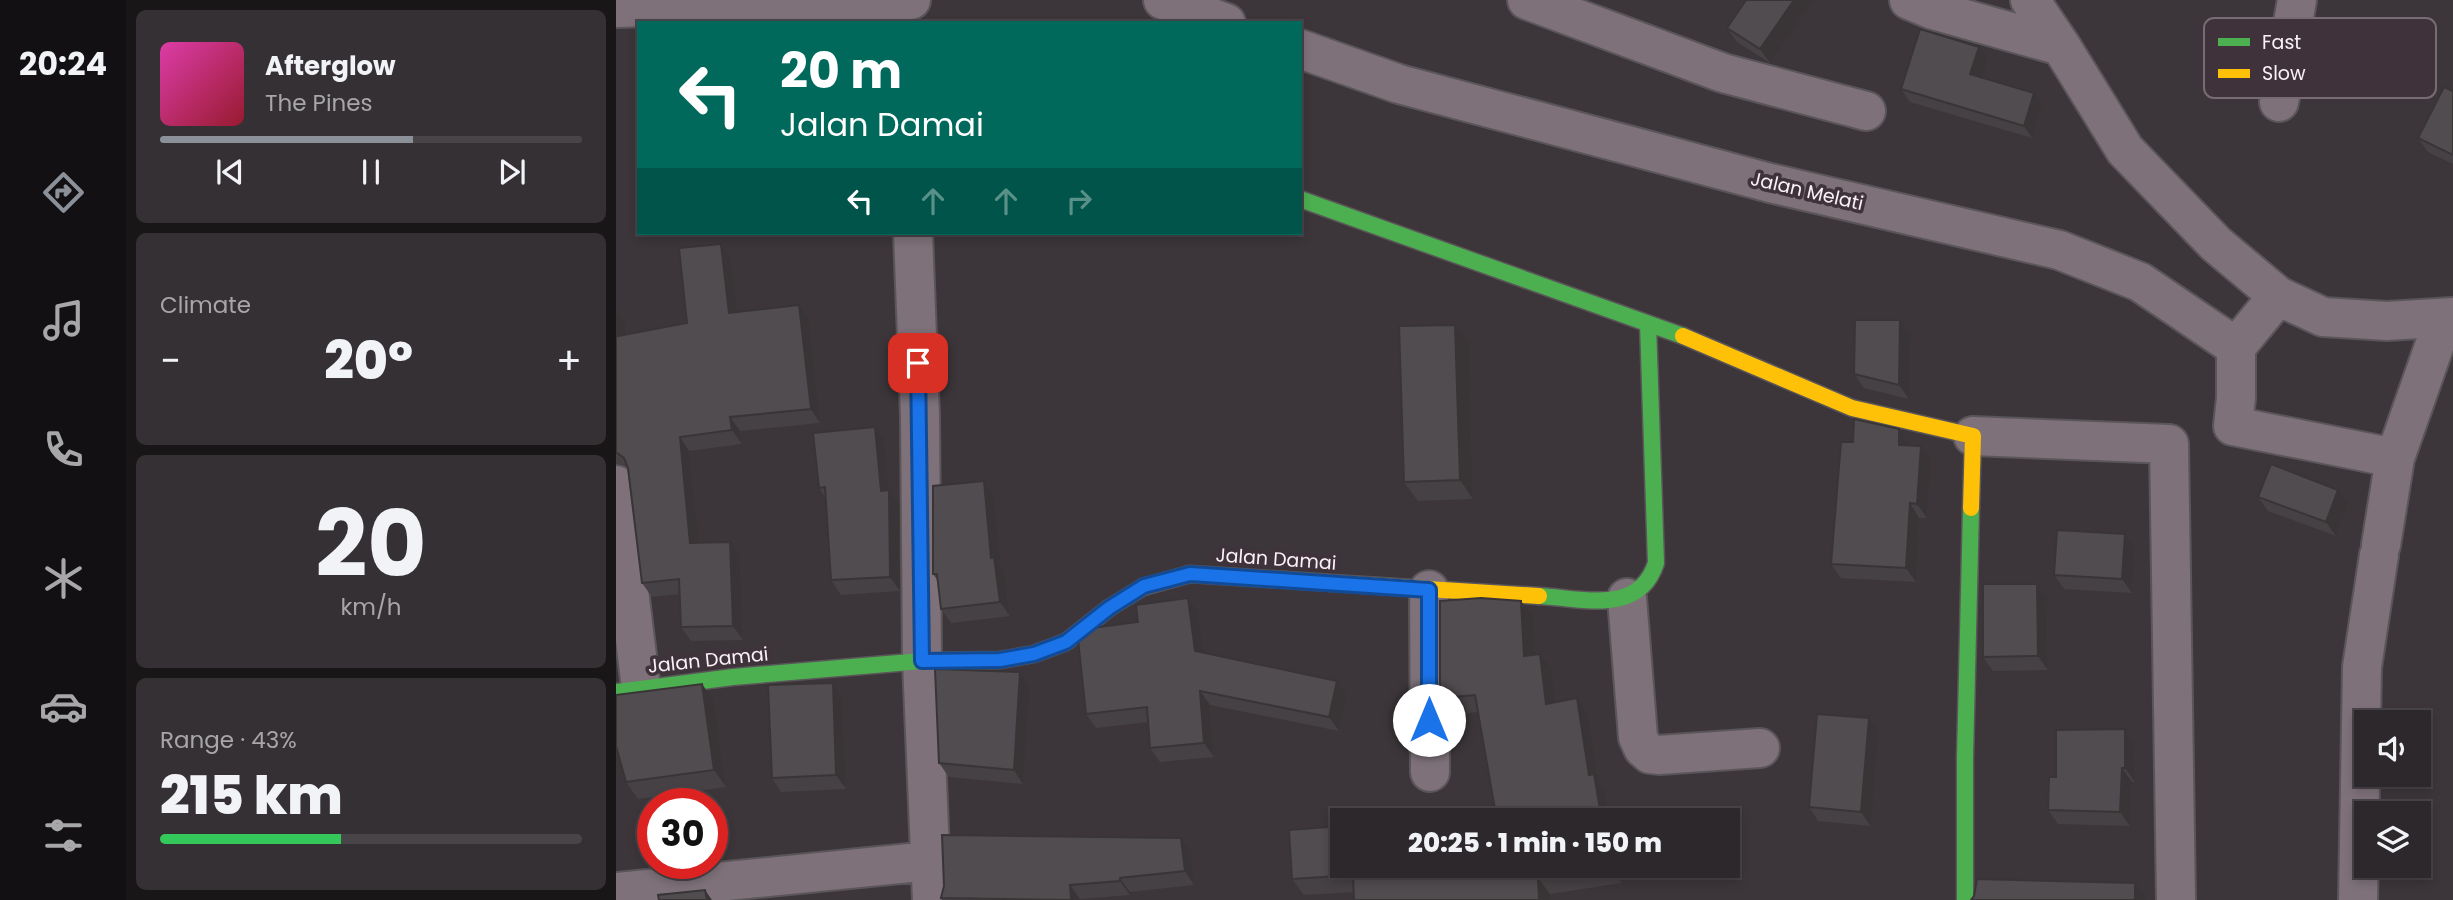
<!DOCTYPE html>
<html lang="en">
<head>
<meta charset="utf-8">
<style>
  :root { --surface:#2d282c; --page:#353034; --text:#f1f3f6; --muted:#a7a6a9; --line:#484448; --accent:#8c9099 }
  body { margin:0; font-family:Poppins,sans-serif; background:var(--page); color:var(--text); height:100vh; display:flex; flex-direction:column; font-size:26px; white-space:nowrap }
  * { box-sizing:border-box; margin:0 }
  p { font-size:23px; color:var(--muted) }
  .icon { flex:none; width:38px; height:38px; fill:none; stroke:currentColor; stroke-width:2; stroke-linecap:round; stroke-linejoin:round }
  .map { position:relative; flex:1; overflow:hidden }
  .side { display:flex; flex-direction:column; gap:10px; padding:10px; background:#191618; width:490px }
  .side>* { flex:none }
  .hud { position:absolute; left:21px; top:21px; width:665px; height:214px; border-radius:0px; box-shadow:0 4px 10px #0003,0 0 0 2px var(--line); background:#00695c; color:#fff; overflow:hidden }
  .fabs { position:absolute; left:1738px; top:710px; display:grid; gap:14px }
  .fabs a { display:grid; place-items:center; width:77px; height:77px; border-radius:0px; background:var(--surface); box-shadow:0 4px 10px #0003,0 0 0 2px var(--line); font-size:35px }
  .speed { position:absolute; left:21px; top:788px; display:flex; gap:14px; font-size:35px; font-weight:700; text-align:center }
  .speed>* { display:grid; place-content:center; width:91px; height:91px; border-radius:50%; background:var(--surface); box-shadow:0 4px 10px #0003,0 0 0 2px var(--line); line-height:1 }
  .speed .limit { border:10px solid #d22; background:#fff; color:#111 }
  .pin { position:absolute; display:grid; place-items:center; width:60px; height:60px; color:#fff; margin:-30px; border-radius:14px; box-shadow:0 4px 10px #0006 }
  .me { position:absolute; width:77px; margin:-38px; rotate:0deg; stroke-linejoin:round; filter:drop-shadow(0 0 5px #0008) }
  .turn { display:flex; align-items:center; gap:24px; height:147px; padding:0 28px; font-size:32px }
  .turn .icon { width:91px; height:91px; stroke-width:2.5 }
  .turn b { display:block; font-size:49px; line-height:60px }
  .lanes { display:flex; align-items:center; height:66px; padding:0 28px; background:#0003; justify-content:center; gap:35px; direction:ltr }
  .lanes .off { opacity:.35 }
  .big { font-size:52px; font-weight:800; line-height:1.1 }
  .side .tile { flex:1; display:flex; flex-direction:column; justify-content:center; gap:10px; min-width:0; padding:0 24px; border-radius:10px; background:var(--page) }
  .side .dial { align-items:center; gap:0 }
  .dial b { font-size:91px; line-height:1 }
  .song { display:flex; align-items:center; gap:21px }
  .cover { width:84px; height:84px; border-radius:10px; background:linear-gradient(135deg,hsl(320 70% 55%),hsl(350 70% 35%)) }
  .played { height:7px; border-radius:4px; background:linear-gradient(90deg,var(--accent) 60%,var(--line) 60%) }
  .keys { display:flex; justify-content:space-around; direction:ltr }
  .heat { display:flex; justify-content:space-between; align-items:center; font-size:38px; direction:ltr }
  .charge { height:10px; border-radius:5px; background:linear-gradient(90deg,#34c759 43%,var(--line) 0) }
  .trip { position:absolute; left:714px; top:808px; width:410px; height:70px; border-radius:0px; background:var(--surface); box-shadow:0 4px 10px #0003,0 0 0 2px var(--line); font-weight:800; line-height:70px; text-align:center }
  main { display:flex; flex:1; min-height:0 }
  .tabs { display:flex; flex-direction:column; width:126px; justify-content:space-around; align-items:center; background:#121012; color:var(--muted) }
  .tabs .icon { width:49px; height:49px }
  .tabs .on { color:var(--accent) }
  .tabs b { font-size:32px; color:var(--text) }
  .map>svg:first-child { display:block }
  .lines { fill:none; stroke-linecap:round; stroke-linejoin:round }
  .street-casing { stroke:#5a5558; stroke-width:42 }
  .fast-casing { stroke:#5a5558; stroke-width:19 }
  .slow-casing { stroke:#5a5558; stroke-width:19 }
  .street { stroke:#7e717a; stroke-width:38 }
  .fast { stroke:#4caf50; stroke-width:16 }
  .slow { stroke:#ffc107; stroke-width:16 }
  .wall { fill:#464144 }
  .shaded-wall { fill:#393537 }
  .building { fill:#514c4f; stroke:#393537; stroke-width:2 }
  .route-casing { stroke:#114b97; stroke-width:18 }
  .route { stroke:#1a73e8; stroke-width:12 }
  .labels { text-anchor:middle; dominant-baseline:central; stroke-width:7; stroke-linejoin:round; paint-order:stroke }
  .street-label { font-size:19px; fill:#faf1f6; stroke:#40323b }
  .key { fill:#40323b; stroke:#786b73; stroke-width:2 }
  .key-label { font-size:19px; fill:#faf1f6 }
</style>
</head>
<body>
<main>
<nav class="tabs">
<b>20:24</b>
<svg class="icon on" aria-label="directions" viewBox="0 0 24 24"><path d="M12 3l9 9-9 9-9-9zM9 14v-3h6M13 9l2 2-2 2"/></svg>
<svg class="icon" aria-label="music" viewBox="0 0 24 24"><path d="M9 18V5l10-2v13"/><circle cx="6" cy="18" r="3"/><circle cx="16" cy="16" r="3"/></svg>
<svg class="icon" aria-label="phone" viewBox="0 0 24 24"><path d="M5 4h4l2 5-3 2q2 4 5 5l2-3 5 2v4C11 20 4 13 5 4z"/></svg>
<svg class="icon" aria-label="climate" viewBox="0 0 24 24"><path d="M12 3v18M4 7l16 10M4 17L20 7"/></svg>
<svg class="icon" aria-label="car" viewBox="0 0 24 24"><path d="M5 17H2v-5l4-1 3-4h7l3 4 3 1v5h-3M9 17h6M6 11h13"/><circle cx="7" cy="17" r="2"/><circle cx="17" cy="17" r="2"/></svg>
<svg class="icon" aria-label="filters" viewBox="0 0 24 24"><path d="M4 7h16M4 17h16"/><circle cx="9" cy="7" r="2"/><circle cx="15" cy="17" r="2"/></svg>
</nav>
<section class="side">
<div class="tile">
<div class="song"><i class="cover"></i><div><b>Afterglow</b><p>The Pines</p></div></div>
<div class="played"></div>
<div class="keys"><svg class="icon" aria-label="previous" viewBox="0 0 24 24"><path d="M18 5L8 12l10 7zM5 5v14"/></svg><svg class="icon" aria-label="pause" viewBox="0 0 24 24"><path d="M8 5v14M16 5v14"/></svg><svg class="icon" aria-label="next" viewBox="0 0 24 24"><path d="M6 5l10 7-10 7zM19 5v14"/></svg></div>
</div>
<div class="tile"><p>Climate</p>
<div class="heat"><a>−</a><b class="big">20°</b><a>+</a></div>
</div>
<div class="tile dial"><b>20</b><p>km/h</p></div>
<div class="tile"><p>Range · 43%</p><b class="big">215 km</b><div class="charge"></div></div>
</section>
<div class="map">
<svg width="1837" height="900" viewBox="0 0 1837 900">
  <rect width="100%" height="100%" fill="#3c363a"/>
  <g class="lines">
    <!-- street casing -->
    <g class="street-casing">
      <path id="street" d="M547 0 610 23
        M911 0 1107 73 1250 111
        M1293 0 1317 10 1445 46
        M1414 0 1445 46 1509 150 1600 244 1662 296 1707 317 1771 321 1837 317
        M0 8 295 0
        M684 49 783 84 1154 183 1443 250 1524 282 1620 347 1662 296
        M1663 102 1681 0
        M297 233 304 415 306 661 316 900
        M1620 347V398L1617 426 1779 458
        M1357 436 1553 444 1560 900
        M0 485 25 688
        M1765 545 1779 458 1828 318
        M813 590 814 772
        M1011 598 1022 737 1027 748 1034 754 1043 755 1144 748
        M0 892 314 861
        M1742 900 1746 667 1763 555"/>
    </g>
    <!-- fast casing -->
    <g class="fast-casing">
      <path id="fast" d="M684 199 1067 336
        M923 596C966 598 1023 616 1040 563L1032 324
        M0 692 117 677 306 661 384 660 418 654 450 642 493 608 527 587
        M1349 900V757L1355 508"/>
    </g>
    <!-- slow casing -->
    <g class="slow-casing">
      <path id="slow" d="M1067 336 1236 408 1357 436 1355 508
        M527 587 574 574 923 596"/>
    </g>
    <!-- street -->
    <use href="#street" class="street"/>
    <!-- fast -->
    <use href="#fast" class="fast"/>
    <!-- slow -->
    <use href="#slow" class="slow"/>
  </g>
  <!-- wall -->
  <path class="wall" d="M1130 0 1154 63 1121 42 1111 28Z
    M1372 60 1366 78 1426 106 1416 138 1294 102 1285 89Z
    M1837 91V164L1812 152 1802 138Z
    M105 244 115 258 121 312 183 305 193 319 204 423 124 431 126 444 73 451 82 543 124 556 127 640 75 641 65 627 64 594 36 597 26 583 11 467 9 465 0 464V310L10 324 11 334 71 323Z
    M1294 334 1293 399 1248 388 1238 374Z
    M853 344 857 499 802 501 788 482Z
    M268 441 273 490 283 504 284 591 225 595 215 580 209 497 203 488Z
    M1293 444V446L1315 460 1311 518H1303L1300 582 1225 578 1215 564Z
    M368 481 378 495 385 566 388 571 394 616 335 623 325 609 322 581 317 574Z
    M1642 497 1732 504 1720 536 1652 511Z
    M1509 534 1519 548 1516 593 1448 589 1438 575Z
    M1421 584 1431 598 1432 670 1377 671 1367 657Z
    M582 612 587 653 721 681 731 695 723 731 594 705 598 757 544 762 534 748 532 722 480 728 470 714 522 622Z
    M917 617 919 654 936 670 939 702 972 715 983 782 989 791 994 821H802L880 815 862 712 836 715 824 698Z
    M404 672 414 686 407 784 333 777 323 763Z
    M217 683 226 697 230 789 165 792 156 778Z
    M98 701 110 787 22 799 10 782Z
    M1509 729 1518 743 1519 782H1516L1514 826 1442 824 1432 810 1440 777Z
    M1263 732 1255 826 1202 821 1193 807Z
    M673 830 1003 866 1006 883 934 894 738 892 688 895 676 879Z
    M565 838 575 852 578 885 514 892V895L464 899V900H326L325 898 328 886Z"/>
  <!-- shaded-wall -->
  <path class="shaded-wall" d="M1178 0H1197L1154 63 1144 49Z
    M1363 47 1372 60 1363 87 1354 74Z
    M1418 93 1426 106 1416 138 1408 126Z
    M105 244 115 258 123 327 113 313Z
    M183 305 193 319 204 423 195 409Z
    M0 310 10 324 12 350 2 336Z
    M1284 320 1294 334 1293 399 1283 385Z
    M839 325 853 344 857 499 844 480Z
    M114 417 124 431 126 444 116 430Z
    M259 427 268 441 273 490 283 504 284 591 274 577Z
    M1283 429 1293 444 1292 459 1283 445Z
    M64 437 73 451 84 557 74 543Z
    M1305 446 1315 460 1311 518 1301 504Z
    M368 481 378 495 385 566 388 571 394 616 384 602 375 558Z
    M1722 490 1732 504 1720 536 1710 522Z
    M1294 503 1303 518 1300 582 1290 568Z
    M1509 534 1519 548 1516 593 1506 579Z
    M114 542 124 556 127 640 117 626Z
    M1421 584 1431 598 1432 670 1422 656Z
    M572 598 582 612 589 665 579 651Z
    M905 601 917 617 920 672 908 656Z
    M924 654 936 670 941 720 930 704Z
    M404 672 414 686 407 784 398 770Z
    M721 681 731 695 723 731 713 717Z
    M217 683 226 697 230 789 220 775Z
    M86 684 98 701 110 787 98 770Z
    M584 691 594 705 598 757 588 743Z
    M961 698 972 715 983 782 989 791 994 821H986L973 775Z
    M1253 718 1263 732 1255 826 1245 812Z
    M1509 729 1518 743 1519 782 1509 768Z
    M1506 768 1516 782 1514 826 1504 812Z
    M565 838 575 852 578 885 569 871Z
    M994 866H1003L1006 883Z
    M504 878 514 892V895L504 881Z
    M922 878 934 894V900H923Z
    M1519 883 1529 897V900H1519Z
    M454 885 464 899V900H455Z
    M89 890 96 900H91Z"/>
  <!-- building -->
  <path class="building" d="M1130 0H1178L1144 49 1111 28Z
    M1304 29 1363 47 1354 74 1418 93 1408 126 1285 89Z
    M1828 87 1837 91V155L1802 138Z
    M105 244 113 313 183 305 195 409 114 417 116 430 64 437 74 543 114 542 117 626 65 627 63 579 26 583 12 468 8 458 0 452V310L2 336 71 323 63 248Z
    M1239 320H1284L1283 385 1238 374Z
    M839 325 844 480 788 482 783 326Z
    M1238 419 1283 429V445L1305 446 1301 504 1294 503 1290 568 1215 564 1225 442H1237Z
    M259 427 265 491 273 490 274 577 215 580 209 487 203 488 197 433Z
    M1655 464 1722 490 1710 522 1642 497Z
    M368 481 375 558 378 557 384 602 325 609 321 574H317V486Z
    M1441 530 1509 534 1506 579 1438 575Z
    M1367 584H1421L1422 656 1367 657Z
    M572 598 579 651 721 681 713 717 584 691 588 743 534 748 531 707 470 714 462 639 476 628 522 622 520 605Z
    M865 598 905 601 908 656 924 654 930 704 961 698 973 775 978 774 986 821H802L880 815 859 695 824 698V601Z
    M319 669 404 672 398 770 323 763Z
    M217 683 220 775 156 778 152 685Z
    M86 684 98 770 10 782 0 746V695Z
    M1201 714 1253 718 1245 812 1193 807Z
    M1509 729V768H1506L1504 812 1432 810 1433 777H1440V730Z
    M726 826V866L994 867 922 878 923 900H738L737 875 676 879 673 830Z
    M326 835 565 838 569 871 504 878V881L454 885 455 900 325 898 328 886Z
    M1361 879 1519 883V900H1355L1358 896Z
    M89 890 91 900H43L42 895Z"/>
  <g class="lines">
    <!-- route casing -->
    <g class="route-casing">
      <path id="route" d="M302 363 306 661 384 660 418 654 450 642 493 608 528 586 574 574 813 590V720"/>
    </g>
    <!-- route -->
    <use href="#route" class="route"/>
  </g>
  <g class="labels">
    <!-- street labels -->
    <g class="street-label">
      <text transform="translate(1191 191) rotate(13)">Jalan Melati</text>
      <text transform="translate(660 559) rotate(4)">Jalan Damai</text>
      <text transform="translate(92 660) rotate(-6)">Jalan Damai</text>
    </g>
  </g>
  <!-- legend -->
  <rect x="1588" y="18" width="232" height="80" rx="10" class="key"/>
  <rect x="1602" y="38" width="32" height="8" fill="#4caf50"/>
  <rect x="1602" y="69" width="32" height="9" fill="#ffc107"/>
  <g class="key-label">
    <text x="1646" y="49">Fast</text>
    <text x="1646" y="80">Slow</text>
  </g>
</svg>
<div class="fabs">
<a><svg class="icon" aria-label="sound" viewBox="0 0 24 24"><path d="M4 9h4l5-4v14l-5-4H4zM17 9q2 3 0 6"/></svg></a>
<a><svg class="icon" aria-label="layers" viewBox="0 0 24 24"><path d="M12 4l9 5-9 5-9-5zM3 14l9 5 9-5"/></svg></a>
</div>
<div class="speed"><div class="limit">30</div></div>
<div class="pin" style="left:302px;top:363px;background:#d93025"><svg class="icon" aria-label="arrive" viewBox="0 0 24 24"><path d="M6 21V4h12l-3 4 3 4H6"/></svg></div>
<svg class="me" style="left:813px;top:720px" viewBox="-20 -20 40 40"><circle r="19" fill="#fff"/><path d="M0-13L10 11 0 6-10 11z" fill="#1a73e8"/></svg>
<div class="trip">20:25 · 1 min · 150 m</div>
<div class="hud">
<div class="turn"><svg class="icon" aria-label="left" viewBox="0 0 24 24"><path d="M17 20v-9H6M10 6l-5 5 5 5"/></svg><div><b>20 m</b>Jalan Damai</div></div>
<div class="lanes"><svg class="icon" aria-label="left" viewBox="0 0 24 24"><path d="M17 20v-9H6M10 6l-5 5 5 5"/></svg><svg class="icon off" aria-label="ahead" viewBox="0 0 24 24"><path d="M12 20V5M6 11l6-6 6 6"/></svg><svg class="icon off" aria-label="ahead" viewBox="0 0 24 24"><path d="M12 20V5M6 11l6-6 6 6"/></svg><svg class="icon off" aria-label="right" viewBox="0 0 24 24"><path d="M7 20v-9h11M14 6l5 5-5 5"/></svg></div>
</div>
</div>
</main>
</body>
</html>
